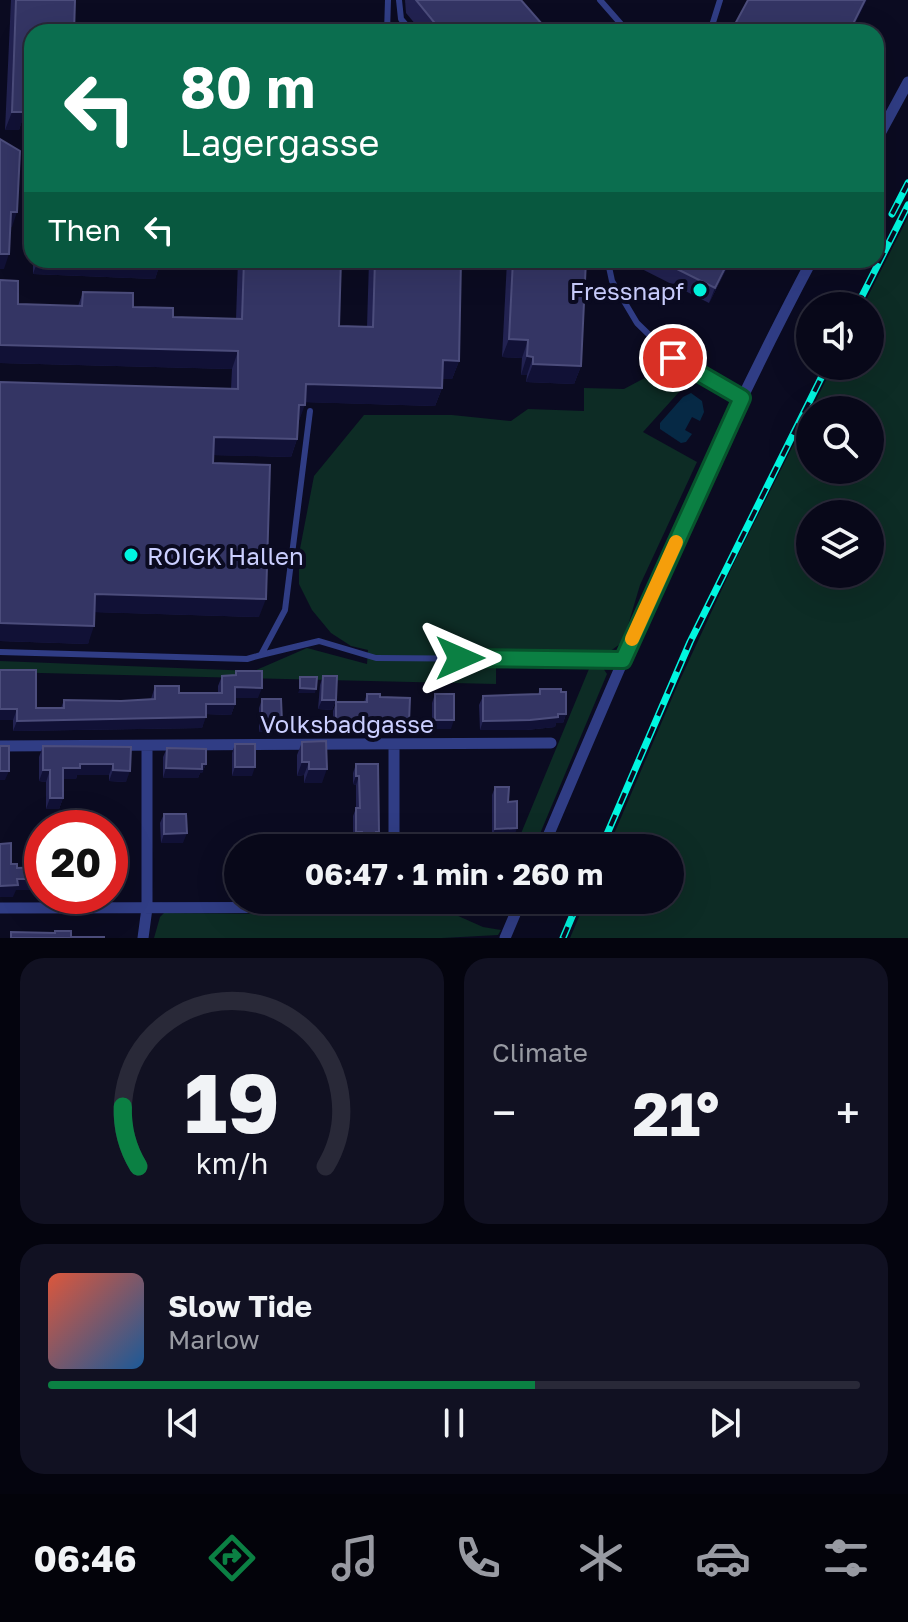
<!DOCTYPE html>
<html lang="en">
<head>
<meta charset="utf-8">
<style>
  :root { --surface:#080819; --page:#112; --text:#f1f3f6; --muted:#989aa2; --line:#292938; --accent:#0b8043 }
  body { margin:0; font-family:"Golos Text",sans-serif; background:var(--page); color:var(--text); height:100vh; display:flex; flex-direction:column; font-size:30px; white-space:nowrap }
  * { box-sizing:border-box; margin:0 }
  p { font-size:26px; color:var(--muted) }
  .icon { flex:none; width:44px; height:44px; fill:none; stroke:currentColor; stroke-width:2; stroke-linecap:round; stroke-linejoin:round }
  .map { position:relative; height:938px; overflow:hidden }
  .drawer { display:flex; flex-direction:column; gap:20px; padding:20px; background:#04040e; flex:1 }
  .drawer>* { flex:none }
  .top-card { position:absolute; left:24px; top:24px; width:860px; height:244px; border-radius:24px; box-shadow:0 8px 32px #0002,0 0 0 2px var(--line); background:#0b6e4f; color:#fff; overflow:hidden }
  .fabs { position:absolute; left:796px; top:292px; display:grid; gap:16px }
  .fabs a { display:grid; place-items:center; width:88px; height:88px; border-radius:50%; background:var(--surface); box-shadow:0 8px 32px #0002,0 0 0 2px var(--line); font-size:40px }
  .speed { position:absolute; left:24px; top:810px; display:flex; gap:16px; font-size:40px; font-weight:700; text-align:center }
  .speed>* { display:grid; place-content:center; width:104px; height:104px; border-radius:50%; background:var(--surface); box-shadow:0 8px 32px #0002,0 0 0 2px var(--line); line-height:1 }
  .speed .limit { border:12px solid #d22; background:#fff; color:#111 }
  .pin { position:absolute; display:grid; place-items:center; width:68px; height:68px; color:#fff; margin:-34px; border:4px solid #fff; border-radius:50%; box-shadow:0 2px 8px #0007 }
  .me { position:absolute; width:88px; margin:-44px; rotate:90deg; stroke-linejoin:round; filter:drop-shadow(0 0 6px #0008) }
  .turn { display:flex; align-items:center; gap:28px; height:168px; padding:0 24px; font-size:36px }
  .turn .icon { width:104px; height:104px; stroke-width:2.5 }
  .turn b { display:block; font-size:56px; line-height:68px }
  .then { display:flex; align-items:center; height:76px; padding:0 24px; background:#0003; gap:16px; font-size:30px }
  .big { font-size:60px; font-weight:700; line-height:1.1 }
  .drawer .card { flex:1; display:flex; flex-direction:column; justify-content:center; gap:12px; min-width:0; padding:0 28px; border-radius:24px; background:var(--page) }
  .drawer .dial { align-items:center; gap:0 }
  .dial svg { height:208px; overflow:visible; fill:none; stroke:var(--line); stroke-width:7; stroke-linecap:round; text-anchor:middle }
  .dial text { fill:var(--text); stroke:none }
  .song { display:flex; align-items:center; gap:24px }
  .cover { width:96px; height:96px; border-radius:12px; background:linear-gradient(135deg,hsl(10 70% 55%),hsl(210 70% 35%)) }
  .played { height:8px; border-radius:4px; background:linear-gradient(90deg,var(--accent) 60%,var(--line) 60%) }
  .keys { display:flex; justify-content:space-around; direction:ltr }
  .heat { display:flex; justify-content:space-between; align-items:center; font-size:44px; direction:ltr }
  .drawer .tiles { flex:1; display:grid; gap:20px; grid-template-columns:1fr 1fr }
  .card:last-child { grid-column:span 2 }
  .trip { position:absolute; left:224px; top:834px; width:460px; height:80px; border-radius:40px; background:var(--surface); box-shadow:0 8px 32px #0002,0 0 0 2px var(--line); font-weight:700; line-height:80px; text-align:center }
  .tabs { display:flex; height:128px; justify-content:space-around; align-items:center; background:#03030a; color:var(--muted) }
  .tabs .icon { width:56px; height:56px }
  .tabs .selected { color:var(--accent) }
  .tabs b { font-size:36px; color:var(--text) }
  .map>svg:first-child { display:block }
  .green { fill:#0d2c25; fill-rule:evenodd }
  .water { fill:#062945 }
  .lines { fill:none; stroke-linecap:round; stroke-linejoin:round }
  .service { stroke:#303d85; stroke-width:6 }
  .minor { stroke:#303d85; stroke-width:11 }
  .rail-casing { stroke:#00f6e0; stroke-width:7 }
  .rail { stroke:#0b0b21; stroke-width:4; stroke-dasharray:12; stroke-linecap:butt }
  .wall { fill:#222251 }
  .shaded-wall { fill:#111136 }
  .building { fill:#343564; stroke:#4c4d7c; stroke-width:2 }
  .route-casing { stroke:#07532c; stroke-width:20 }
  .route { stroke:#0b8043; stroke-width:14 }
  .slow { stroke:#f59e0b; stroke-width:14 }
  .poi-dot { fill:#00f6e0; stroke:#0b0b21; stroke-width:3 }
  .labels { text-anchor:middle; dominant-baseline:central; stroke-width:8; stroke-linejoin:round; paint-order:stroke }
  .poi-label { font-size:24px; fill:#cbcfff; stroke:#0b0b21; text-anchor:end }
  .street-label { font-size:24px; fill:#cbcfff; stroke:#0b0b21 }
</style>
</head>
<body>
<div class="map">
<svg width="908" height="938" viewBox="0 0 908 938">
  <rect width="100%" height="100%" fill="#0b0b21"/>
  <!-- green -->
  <path class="green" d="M908 217V938H570L586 900H670V848H608L678 684 735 561 810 412V470H870V410H811L833 366H870V306H863ZM810 514H870V574H810Z
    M669 365 689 381 643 432 697 462 640 585 623 642 606 654 496 651V684L0 672V661L254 671 307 648 367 664 368 650 351 646 331 633 312 610 299 584V554L314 476 364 415H452L511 421 528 409 584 411V388L624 389Z
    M591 664 601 665 607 674 534 848H515Z
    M164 913 456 915 483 927 501 930 498 935 442 938H154L160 917Z"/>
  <!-- water -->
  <path class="water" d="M691 393 702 401 704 412 700 421 692 417 685 430 692 434 686 442 681 443 660 429V423L683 397Z"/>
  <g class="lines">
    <!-- service -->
    <path class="service" d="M399 0 401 19 412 32
      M600 0 628 32
      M387 32 388 0
      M710 32 720 0
      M602 260 609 267 612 281 637 323 673 358 742 398
      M0 652 247 659 261 655 285 610 310 411
      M261 655 319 641 376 658 623 660"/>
    <!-- minor -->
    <path class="minor" d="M876 141 908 82
      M0 746 551 743
      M394 848V745
      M543 848C627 650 711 450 812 260
      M0 908 478 907
      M143 938 147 908V746
      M505 938 521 900"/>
    <!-- rail casing -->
    <g class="rail-casing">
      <path id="rail" d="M892 214 908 183
        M857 306 908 205
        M601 848 690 642 827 366
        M563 938 579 900"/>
    </g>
    <!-- rail -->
    <use href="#rail" class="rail"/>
  </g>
  <!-- wall -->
  <path class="wall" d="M11 0H75L25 111 19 130H5Z
    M405 0H521L549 32H422L406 13Z
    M33 260H161L155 279 33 274Z
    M238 260H341L339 326 367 327 369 260H461L459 361 452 379H442V388L435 406 305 402 298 423 297 439 291 457 214 455 213 463 259 617 95 612 88 644 0 641 231 389 232 369 0 363V280L18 304 78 306 83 292 133 307 173 317 236 319Z
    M491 260H586L581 366 574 384 526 382 527 375H521L522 358 502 357 507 261Z
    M624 260H731L709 303Z
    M0 670 36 708H61L64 700 121 701 151 699 155 686 179 693H218V686L222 676 235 675 236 671 258 698H235V704L231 715 206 714 202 728 13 731V720H0Z
    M323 676 336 700 332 710 318 709 320 685Z
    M540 689 566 714 563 723H556L555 727 526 730H480L479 705 483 696 538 694Z
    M367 694 380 697 409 722 406 731 386 729 333 732V711L336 702H364Z
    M435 694 451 729H432V703Z
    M262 699 282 722 278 731 259 732V708Z
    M302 742 322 783H304V775L297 776V755Z
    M235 744 252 776H232V753Z
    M43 746 131 747 126 782 109 781V775H77L76 779H63V798L59 809H46V782L39 781V757Z
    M167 748 206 764 202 773H200L198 778H163V757Z
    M356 764 376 841 375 848H359V841H353V816L356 808V785L353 784V773Z
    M495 787 508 802 514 837H492V795Z
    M164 814 183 843H161L160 823Z
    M463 834 482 848H460V843Z"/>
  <!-- shaded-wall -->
  <path class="shaded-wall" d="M865 0H867L851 32H849Z
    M26 92H32V111L20 110Z
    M12 112H25L19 130H5Z
    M11 212H17L12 227H5Z
    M0 254H9L4 269H0Z
    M38 260H137L161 261 155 279 33 274Z
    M729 260H731L709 303 715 288Z
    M509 339 528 340 522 358 502 357Z
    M0 345 238 351 232 369 0 363Z
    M527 356 533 357 527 375H521Z
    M443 360 459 361 452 379H436Z
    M533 364 581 366 574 384 526 382Z
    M306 384 442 388 435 406 299 402Z
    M299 405H305L298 423Z
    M214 437 297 439 291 457 208 455Z
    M95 594 266 599 259 617 89 612Z
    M0 623 94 626 88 644 0 641Z
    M235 687 262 688 258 698H232Z
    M300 688 316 689 315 693H298Z
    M322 700H336L332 710 318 709Z
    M206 704H235L231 715 202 714Z
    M0 709H17L13 720H0Z
    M566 714 563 723H556L555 727 526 730H480L483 721Z
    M206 717 202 728 13 731 17 721Z
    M390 720 409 722 406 731 386 729 333 732 336 723Z
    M435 720H454L451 729H432Z
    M262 722H282L278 731 259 732Z
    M302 762H309L304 775 297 776Z
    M80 764H113L109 775H77L76 779H59L63 768Z
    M206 764 202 773H200L198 778H163L166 768Z
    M235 767H255L252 776H232Z
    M309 769H327L322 783H304Z
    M43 770H50L46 782 39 781Z
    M113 770 130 771 126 782 109 781Z
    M0 771H9L5 780H0Z
    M356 776H359L356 785 353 784Z
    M50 798H63L59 809H46Z
    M517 828 514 837H492L495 829Z
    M356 832H362L359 841H353Z
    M187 833 183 843H161L164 834Z
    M17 879H42V890H16L13 897H0V886Z"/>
  <!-- building -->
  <path class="building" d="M16 0H75L74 32H32V92H26L25 112H12Z
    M416 0H521L549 32H442Z
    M748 0H865L849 32H728L732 25 734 26Z
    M0 139 20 151 17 212H11L9 254H0Z
    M244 260H341L339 326 373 327 375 260H461L459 361 443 360 442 388 306 384 305 405H299L297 439 214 437 213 463 270 465 266 599 95 594 94 626 0 623V382L238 389V351L0 345V280L18 281V304L82 306 83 292 133 293V307L173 308V317L242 319Z
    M513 260H586L581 366 533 364V357L527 356 528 340 509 339Z
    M659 260H729L715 288Z
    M0 670H36V708H64V700L121 701 155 699V686H179V693H222V676L236 675V671H262V688L235 687V704H206V717L17 721V709H0Z
    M323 676H337L336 700H322Z
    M300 677H317L316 689 300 688Z
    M540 689H561V692H566V714H558V717L530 720 483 721V696L540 694Z
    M367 694H380V697L410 698 409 722 390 720 336 723V702H367Z
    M435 694H454V720H435Z
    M262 699H281L282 722H262Z
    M326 741 327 769H309V762H302V742Z
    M235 744H255V767H235Z
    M0 746H9V771H0Z
    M43 746 131 747 130 771 113 770V764H80V768H63V798H50V770H43Z
    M167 748 206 749V764H202V769L166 768Z
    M356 764H378L379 832H376L375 848H363L362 832H356V808H360L359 776H356Z
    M495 787H509L508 802 517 801V828L495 829Z
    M164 814H186L187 833 164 834Z
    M463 834H482V848H463Z
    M11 843V864H17V868L42 867V879H17L18 885 0 886V844Z
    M55 931H71V937H104V938H11V932L55 933Z"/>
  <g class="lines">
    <!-- route casing -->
    <g class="route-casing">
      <path id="route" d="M460 658 623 660 742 398 673 358"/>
    </g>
    <!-- route -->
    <use href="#route" class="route"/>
    <!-- slow -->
    <path class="slow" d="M632 639 676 542"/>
  </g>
  <!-- markers -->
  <g class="poi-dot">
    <circle cx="700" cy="290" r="8"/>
    <circle cx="131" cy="555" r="8"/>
  </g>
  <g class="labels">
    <!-- poi labels -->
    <g class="poi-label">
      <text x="684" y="290">Fressnapf</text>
      <text x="147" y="555" text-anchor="start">ROIGK Hallen</text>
    </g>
    <!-- street labels -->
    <g class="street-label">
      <text x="347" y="723">Volksbadgasse</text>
    </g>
  </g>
</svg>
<div class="fabs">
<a><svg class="icon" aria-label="sound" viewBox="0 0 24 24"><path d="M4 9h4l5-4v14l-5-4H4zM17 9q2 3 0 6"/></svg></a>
<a><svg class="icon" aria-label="search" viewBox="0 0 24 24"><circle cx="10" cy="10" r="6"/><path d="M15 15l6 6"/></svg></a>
<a><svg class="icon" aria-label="layers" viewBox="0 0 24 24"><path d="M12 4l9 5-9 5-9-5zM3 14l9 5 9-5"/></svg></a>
</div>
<div class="speed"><div class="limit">20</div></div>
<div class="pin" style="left:673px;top:358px;background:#d93025"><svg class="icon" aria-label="arrive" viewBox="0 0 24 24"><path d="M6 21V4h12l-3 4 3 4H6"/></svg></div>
<svg class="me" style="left:460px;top:658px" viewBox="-20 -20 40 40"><path d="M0-17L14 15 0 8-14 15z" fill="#0b8043" stroke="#fff" stroke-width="4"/></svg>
<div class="trip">06:47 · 1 min · 260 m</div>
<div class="top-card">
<div class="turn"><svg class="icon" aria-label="left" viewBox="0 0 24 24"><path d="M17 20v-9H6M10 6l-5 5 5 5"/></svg><div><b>80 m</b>Lagergasse</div></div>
<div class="then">Then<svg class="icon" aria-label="left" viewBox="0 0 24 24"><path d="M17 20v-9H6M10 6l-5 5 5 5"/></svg></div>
</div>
</div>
<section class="drawer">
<div class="tiles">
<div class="card dial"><svg viewBox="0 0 100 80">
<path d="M14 69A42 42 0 1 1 86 69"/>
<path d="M14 69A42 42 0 0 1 8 46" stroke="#0b8043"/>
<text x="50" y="56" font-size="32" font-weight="700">19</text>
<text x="50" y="72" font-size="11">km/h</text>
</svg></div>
<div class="card"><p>Climate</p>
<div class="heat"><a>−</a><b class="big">21°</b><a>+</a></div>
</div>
<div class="card">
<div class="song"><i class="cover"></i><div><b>Slow Tide</b><p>Marlow</p></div></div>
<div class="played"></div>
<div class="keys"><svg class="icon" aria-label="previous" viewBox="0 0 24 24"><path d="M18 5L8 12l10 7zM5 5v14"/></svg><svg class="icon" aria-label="pause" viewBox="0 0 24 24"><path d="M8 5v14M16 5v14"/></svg><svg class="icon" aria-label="next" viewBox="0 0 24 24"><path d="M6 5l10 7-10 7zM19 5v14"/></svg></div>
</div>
</div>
</section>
<nav class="tabs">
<b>06:46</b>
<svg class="icon selected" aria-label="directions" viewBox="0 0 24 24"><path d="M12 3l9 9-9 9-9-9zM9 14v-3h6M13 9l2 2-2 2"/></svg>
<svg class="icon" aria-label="music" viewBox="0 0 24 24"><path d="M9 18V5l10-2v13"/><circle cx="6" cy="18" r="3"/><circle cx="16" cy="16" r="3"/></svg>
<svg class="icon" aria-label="phone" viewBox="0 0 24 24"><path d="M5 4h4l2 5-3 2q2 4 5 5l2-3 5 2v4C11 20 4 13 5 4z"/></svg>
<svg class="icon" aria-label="climate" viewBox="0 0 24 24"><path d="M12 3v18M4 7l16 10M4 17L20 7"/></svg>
<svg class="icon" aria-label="car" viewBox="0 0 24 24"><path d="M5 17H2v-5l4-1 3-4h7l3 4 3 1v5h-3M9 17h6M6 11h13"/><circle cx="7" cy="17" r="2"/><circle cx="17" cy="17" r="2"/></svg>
<svg class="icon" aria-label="filters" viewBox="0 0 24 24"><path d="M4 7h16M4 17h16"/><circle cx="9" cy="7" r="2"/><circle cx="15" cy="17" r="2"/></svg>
</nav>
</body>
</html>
